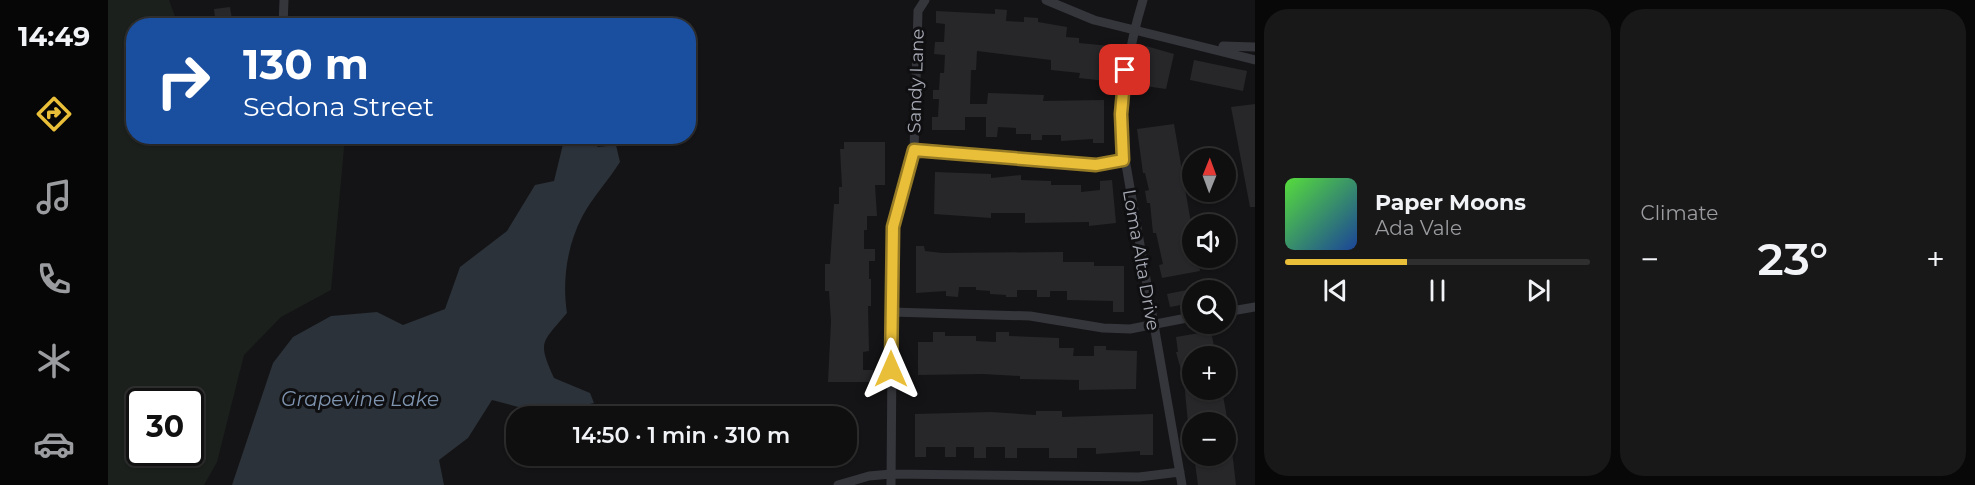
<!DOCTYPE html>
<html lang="en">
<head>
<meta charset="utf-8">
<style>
  :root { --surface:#0f0f10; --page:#181819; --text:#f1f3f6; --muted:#9b9c9f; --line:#2f2f30; --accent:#e9be39 }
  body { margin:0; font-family:Montserrat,sans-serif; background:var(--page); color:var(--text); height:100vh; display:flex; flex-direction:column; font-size:22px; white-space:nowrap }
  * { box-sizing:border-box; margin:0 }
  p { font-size:20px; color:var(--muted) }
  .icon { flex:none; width:33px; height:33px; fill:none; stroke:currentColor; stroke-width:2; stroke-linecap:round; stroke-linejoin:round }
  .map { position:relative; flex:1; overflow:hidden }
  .sheet { display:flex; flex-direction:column; gap:9px; padding:9px; background:#080809; width:720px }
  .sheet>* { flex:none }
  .banner { position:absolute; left:18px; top:18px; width:570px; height:126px; border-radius:24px; box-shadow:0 2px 4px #0004,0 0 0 2px var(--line); background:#1a4fa0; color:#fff; overflow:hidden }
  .needle { width:39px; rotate:1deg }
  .buttons { position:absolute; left:1074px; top:148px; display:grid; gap:12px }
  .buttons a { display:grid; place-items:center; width:54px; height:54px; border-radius:50%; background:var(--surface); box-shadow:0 2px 4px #0004,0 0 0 2px var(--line); font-size:30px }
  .speed { position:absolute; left:18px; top:388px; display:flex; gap:12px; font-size:30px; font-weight:700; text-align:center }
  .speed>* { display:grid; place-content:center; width:78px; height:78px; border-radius:50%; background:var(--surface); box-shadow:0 2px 4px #0004,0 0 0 2px var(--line); line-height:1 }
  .speed .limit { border:3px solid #111; border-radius:9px; background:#fff; color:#111 }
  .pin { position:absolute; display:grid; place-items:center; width:51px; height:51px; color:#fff; margin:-26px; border-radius:12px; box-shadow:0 3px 9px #0006 }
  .me { position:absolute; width:66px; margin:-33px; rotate:0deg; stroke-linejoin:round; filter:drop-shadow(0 0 4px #0008) }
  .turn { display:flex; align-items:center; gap:21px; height:126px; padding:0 18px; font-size:27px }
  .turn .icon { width:78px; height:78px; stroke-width:2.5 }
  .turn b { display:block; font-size:42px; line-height:51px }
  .big { font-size:45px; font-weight:600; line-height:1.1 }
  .sheet .tile { flex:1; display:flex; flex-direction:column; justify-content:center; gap:9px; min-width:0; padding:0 21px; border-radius:24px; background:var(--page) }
  .song { display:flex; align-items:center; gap:18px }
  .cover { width:72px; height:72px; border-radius:9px; background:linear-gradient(135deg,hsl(110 70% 55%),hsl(220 70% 35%)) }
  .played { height:6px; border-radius:3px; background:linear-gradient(90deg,var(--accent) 40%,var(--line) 40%) }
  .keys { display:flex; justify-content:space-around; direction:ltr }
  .heat { display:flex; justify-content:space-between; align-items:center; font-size:33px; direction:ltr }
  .sheet .tiles { flex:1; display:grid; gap:9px; grid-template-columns:repeat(2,1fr) }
  .trip { position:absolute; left:398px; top:406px; width:351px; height:60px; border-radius:24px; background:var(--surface); box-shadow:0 2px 4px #0004,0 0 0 2px var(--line); font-weight:600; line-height:60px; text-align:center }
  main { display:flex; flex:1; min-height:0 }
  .menu { display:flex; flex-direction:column; width:108px; justify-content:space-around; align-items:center; background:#060606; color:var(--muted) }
  .menu .icon { width:42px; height:42px }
  .menu .current { color:var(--accent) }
  .menu b { font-size:27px; color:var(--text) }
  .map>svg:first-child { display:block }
  .green { fill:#1b201c; fill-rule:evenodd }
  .water { fill:#2b3239 }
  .building { fill:#27272a }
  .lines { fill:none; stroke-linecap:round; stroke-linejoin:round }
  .minor { stroke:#35363b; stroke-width:9 }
  .route-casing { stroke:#977c25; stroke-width:15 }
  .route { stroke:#e9be39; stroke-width:10 }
  .labels { text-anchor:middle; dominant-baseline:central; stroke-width:6; stroke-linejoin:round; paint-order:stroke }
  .street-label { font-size:18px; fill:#a7aab5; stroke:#0f0f11 }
  .water-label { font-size:20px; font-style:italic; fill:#7f94af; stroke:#0f0f11 }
</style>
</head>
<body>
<main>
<nav class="menu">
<b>14:49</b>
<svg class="icon current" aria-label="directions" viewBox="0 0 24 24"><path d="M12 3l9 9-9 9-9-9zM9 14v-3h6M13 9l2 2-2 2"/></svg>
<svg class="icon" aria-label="music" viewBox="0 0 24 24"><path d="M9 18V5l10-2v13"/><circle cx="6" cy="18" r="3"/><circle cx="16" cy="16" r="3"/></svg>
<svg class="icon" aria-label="phone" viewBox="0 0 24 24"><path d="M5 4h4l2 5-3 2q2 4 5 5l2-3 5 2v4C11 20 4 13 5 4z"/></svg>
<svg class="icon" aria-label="climate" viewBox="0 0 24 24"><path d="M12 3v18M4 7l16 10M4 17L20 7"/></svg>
<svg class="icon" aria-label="car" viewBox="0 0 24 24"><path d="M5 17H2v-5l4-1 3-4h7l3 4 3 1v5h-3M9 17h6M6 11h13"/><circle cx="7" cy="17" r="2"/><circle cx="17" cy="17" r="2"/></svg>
</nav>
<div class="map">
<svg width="1147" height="485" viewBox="0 0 1147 485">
  <rect width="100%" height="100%" fill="#141416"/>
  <!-- green -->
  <path class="green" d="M0 0H61L70 25 26 26V136L237 137 223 290 173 317 136 355 109 462 96 485H0ZM32 402H82V453H32Z"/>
  <!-- water -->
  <path class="water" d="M457 136 476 137 490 147 508 145 512 162C500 181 484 198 474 217 459 246 454 281 459 313 434 343 429 341 446 378L482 393 486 403 445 413 425 411 384 400 360 438 331 460 336 485H124L165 363 185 337 223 316 269 312 295 325 337 309 352 267 399 231 427 185 446 181Z"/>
  <!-- building -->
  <path class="building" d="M122 7 125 26H108L106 9Z
    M887 9 899 10 898 21 916 22V17L930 18V22L959 27 958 37 971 38V43L1002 46 998 81 971 78 972 73 943 70V60L869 51 868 70H863L862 104H879L880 93 936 95 935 101 996 100V143H985V139L953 141V135H934V140H923V134H908V128L890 127 889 137H878V117H857V130H824V117H830L831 99H825V90H831L832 73H836L837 55 826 54 827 42H836L837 24 828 23V11L887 14Z
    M1038 46 1066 54 1058 89 1030 85Z
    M1086 60 1139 71 1135 91 1082 80Z
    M1147 104V207H1142L1123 107Z
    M1066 124 1084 229V258H1090L1092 271 1054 278 1051 265 1055 264 1048 233H1045L1042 203H1039L1037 191 1041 190 1037 173H1035L1029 129Z
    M736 142H777V185H767L769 216H759V230H756V249H767V261H761V279H763V306H760L761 351 755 352V370H765V382H720L723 321 721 291H717V264H722L726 204H731V187H734L732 149H736Z
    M827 172 883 174V178L913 175V180L943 181V185H973V192L992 190V181L1004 180 1008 223 981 226V222L917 223V213H883V218L826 214Z
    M808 246H816L817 251 834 253 955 252V262H986V266H1016V312H1005V301L959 300V291H942V297H929V290H909V297H898V295L882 294V291L868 290V287H851L850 297 838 296V291L808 293Z
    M1084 289V303L1062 307 1059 294Z
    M1103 331 1108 357H1084V390H1114L1120 423H1080L1076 381 1068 352H1070L1068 337Z
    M825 332H837V336H868V341L888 342V332H901V336L951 338V348H966L965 356H986V346H998V350L1029 351 1028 389 971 390V380L912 379V376L875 374 810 375V342H825Z
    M928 411H954V417L1045 414V455H1032V451L988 454V448H969V458H941V448H909V458H897V447H878V458H866V447H848V457H837V447H818V457H807V414L883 412 928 415Z
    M1118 433H1122L1128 485H1090L1086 456H1118Z"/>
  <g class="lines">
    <!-- minor -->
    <path class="minor" d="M938 0 986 20 1147 60
      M1035 0C1021 46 1014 88 1013 136L1074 485
      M175 26 176 0
      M1115 46 1147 47
      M806 150 989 165 1015 160
      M783 312 922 316 995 328 1022 329 1084 317
      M1118 312 1147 307
      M730 485 761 476 783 474 1031 477 1072 472
      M783 485 785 227 806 150 810 11 817 0"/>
  </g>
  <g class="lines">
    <!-- route casing -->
    <g class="route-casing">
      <path id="route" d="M783 369 785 227 806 150 988 165 1015 160 1013 114 1017 70"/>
    </g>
    <!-- route -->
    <use href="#route" class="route"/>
  </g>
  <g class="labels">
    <!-- street labels -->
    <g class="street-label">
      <text transform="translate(808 81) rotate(-88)">Sandy Lane</text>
      <text transform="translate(1033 260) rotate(80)">Loma Alta Drive</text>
    </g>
    <!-- water labels -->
    <g class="water-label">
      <text x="252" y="399">Grapevine Lake</text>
    </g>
  </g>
</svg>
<div class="buttons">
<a><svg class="needle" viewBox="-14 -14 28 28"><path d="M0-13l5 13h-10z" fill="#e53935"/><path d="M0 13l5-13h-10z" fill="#9b9c9f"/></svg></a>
<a><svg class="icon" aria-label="sound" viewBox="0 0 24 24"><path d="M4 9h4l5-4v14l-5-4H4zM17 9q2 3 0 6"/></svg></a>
<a><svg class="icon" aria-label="search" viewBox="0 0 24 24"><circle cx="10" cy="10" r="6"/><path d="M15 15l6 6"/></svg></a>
<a>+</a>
<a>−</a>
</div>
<div class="speed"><div class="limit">30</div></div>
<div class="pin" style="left:1017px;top:70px;background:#d93025"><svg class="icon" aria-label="arrive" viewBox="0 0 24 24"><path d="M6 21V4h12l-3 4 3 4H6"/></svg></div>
<svg class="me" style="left:783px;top:369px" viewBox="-20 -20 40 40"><path d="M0-17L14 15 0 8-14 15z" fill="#e9be39" stroke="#fff" stroke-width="4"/></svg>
<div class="trip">14:50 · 1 min · 310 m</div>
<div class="banner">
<div class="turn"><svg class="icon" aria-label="right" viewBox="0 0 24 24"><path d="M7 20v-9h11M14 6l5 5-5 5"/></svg><div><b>130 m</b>Sedona Street</div></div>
</div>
</div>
<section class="sheet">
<div class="tiles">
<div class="tile">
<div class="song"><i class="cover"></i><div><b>Paper Moons</b><p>Ada Vale</p></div></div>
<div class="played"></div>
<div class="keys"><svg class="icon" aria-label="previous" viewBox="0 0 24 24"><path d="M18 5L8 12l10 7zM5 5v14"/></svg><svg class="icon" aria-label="pause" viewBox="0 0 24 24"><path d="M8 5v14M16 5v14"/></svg><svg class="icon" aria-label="next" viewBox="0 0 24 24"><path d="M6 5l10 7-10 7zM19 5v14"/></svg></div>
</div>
<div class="tile"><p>Climate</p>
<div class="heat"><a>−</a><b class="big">23°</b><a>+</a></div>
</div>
</div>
</section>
</main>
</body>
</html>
